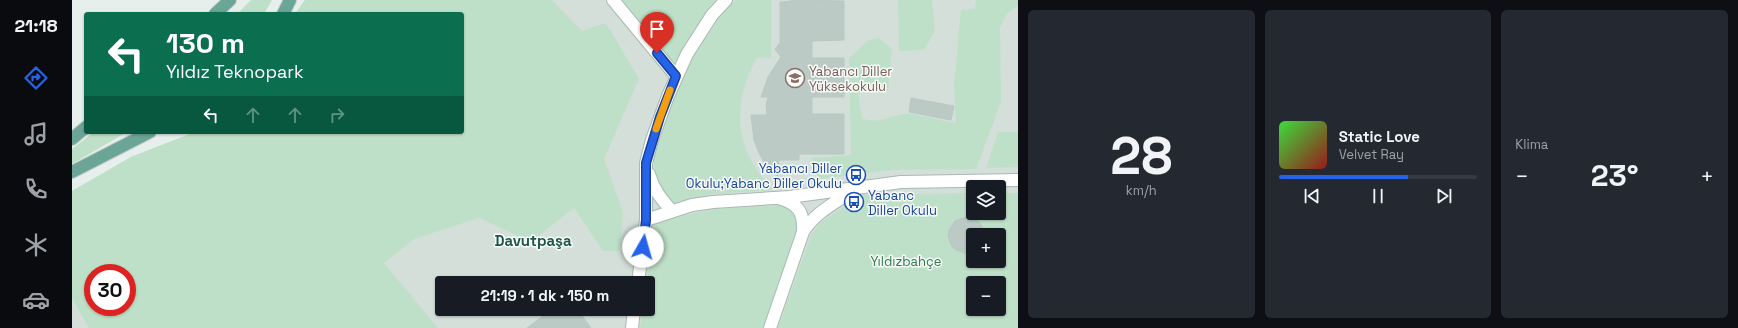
<!DOCTYPE html>
<html lang="tr">
<head>
<meta charset="utf-8">
<style>
  :root { --surface:#171b24; --page:#242831; --text:#f1f3f6; --muted:#9ea1a6; --line:#363941; --accent:#2563eb }
  body { margin:0; font-family:"Space Grotesk",sans-serif; background:var(--page); color:var(--text); height:100vh; display:flex; flex-direction:column; font-size:15px; white-space:nowrap }
  * { box-sizing:border-box; margin:0 }
  p { font-size:13px; color:var(--muted) }
  .icon { flex:none; width:22px; height:22px; fill:none; stroke:currentColor; stroke-width:2; stroke-linecap:round; stroke-linejoin:round }
  .map { position:relative; flex:1; overflow:hidden }
  .sheet { display:flex; flex-direction:column; gap:10px; padding:10px; background:#0d0f14; width:720px }
  .sheet>* { flex:none }
  .guide { position:absolute; left:12px; top:12px; width:380px; height:122px; border-radius:4px; box-shadow:0 1px 3px #0004; background:#0b6e4f; color:#fff; overflow:hidden }
  .controls { position:absolute; left:894px; top:180px; display:grid; gap:8px }
  .controls a { display:grid; place-items:center; width:40px; height:40px; border-radius:4px; background:var(--surface); box-shadow:0 1px 3px #0004; font-size:20px }
  .speed { position:absolute; left:12px; top:264px; display:flex; gap:8px; font-size:20px; font-weight:700; text-align:center }
  .speed>* { display:grid; place-content:center; width:52px; height:52px; border-radius:50%; background:var(--surface); box-shadow:0 1px 3px #0004; line-height:1 }
  .speed .limit { border:6px solid #d22; background:#fff; color:#111 }
  .pin { position:absolute; display:grid; place-items:center; width:34px; height:34px; color:#fff; margin:-41px -17px; border-radius:50% 50% 50% 0; rotate:-45deg; box-shadow:0 0 4px #0007 }
  .pin .icon { rotate:45deg }
  .me { position:absolute; width:44px; margin:-22px; rotate:7deg; stroke-linejoin:round; filter:drop-shadow(0 0 3px #0008) }
  .turn { display:flex; align-items:center; gap:14px; height:84px; padding:0 16px; font-size:18px }
  .turn .icon { width:52px; height:52px; stroke-width:2.5 }
  .turn b { display:block; font-size:28px; line-height:34px }
  .lanes { display:flex; align-items:center; height:38px; padding:0 16px; background:#0003; justify-content:center; gap:20px; direction:ltr }
  .lanes .off { opacity:.35 }
  .big { font-size:30px; font-weight:700; line-height:1.1 }
  .sheet .tile { flex:1; display:flex; flex-direction:column; justify-content:center; gap:6px; min-width:0; padding:0 14px; border-radius:6px; background:var(--page) }
  .sheet .dial { align-items:center; gap:0 }
  .dial b { font-size:52px; line-height:1 }
  .song { display:flex; align-items:center; gap:12px }
  .cover { width:48px; height:48px; border-radius:6px; background:linear-gradient(135deg,hsl(120 70% 55%),hsl(0 70% 35%)) }
  .played { height:4px; border-radius:2px; background:linear-gradient(90deg,var(--accent) 65%,var(--line) 65%) }
  .keys { display:flex; justify-content:space-around; direction:ltr }
  .heat { display:flex; justify-content:space-between; align-items:center; font-size:22px; direction:ltr }
  .sheet .tiles { flex:1; display:grid; gap:10px; grid-template-columns:repeat(3,1fr) }
  .trip { position:absolute; left:363px; top:276px; width:220px; height:40px; border-radius:4px; background:var(--surface); box-shadow:0 1px 3px #0004; font-weight:700; line-height:40px; text-align:center }
  main { display:flex; flex:1; min-height:0 }
  .menu { display:flex; flex-direction:column; width:72px; justify-content:space-around; align-items:center; background:#090b0e; color:var(--muted) }
  .menu .icon { width:28px; height:28px }
  .menu .selected { color:var(--accent) }
  .menu b { font-size:18px; color:var(--text) }
  .map>svg:first-child { display:block }
  .built { fill:#d4dfda; fill-rule:evenodd }
  .green { fill:#bfe0c8; fill-rule:evenodd }
  .building { fill:#bbcac4; stroke:#b8c9c2 }
  .lines { fill:none; stroke-linecap:round; stroke-linejoin:round }
  .minor-casing { stroke:#a8b8b2; stroke-width:14 }
  .major-casing { stroke:#c2cac8; stroke-width:14 }
  .minor { stroke:#fff; stroke-width:12 }
  .major { stroke:#6aa596; stroke-width:12 }
  .route-casing { stroke:#184099; stroke-width:10 }
  .route { stroke:#2563eb; stroke-width:7 }
  .slow { stroke:#f59e0b; stroke-width:7 }
  .labels { text-anchor:middle; dominant-baseline:central; stroke-width:3; stroke-linejoin:round; paint-order:stroke }
  .education-label { font-size:13px; fill:#785e54; stroke:#f7fbf9; text-anchor:start }
  .transit-label { font-size:13px; fill:#164399; stroke:#f7fbf9; text-anchor:end }
  .park-label { font-size:13px; fill:#2d7a4b; stroke:#f7fbf9 }
  .quarter-label { font-size:15px; font-weight:bold; fill:#1f5548; stroke:#f7fbf9 }
</style>
</head>
<body>
<main>
<nav class="menu">
<b>21:18</b>
<svg class="icon selected" aria-label="directions" viewBox="0 0 24 24"><path d="M12 3l9 9-9 9-9-9zM9 14v-3h6M13 9l2 2-2 2"/></svg>
<svg class="icon" aria-label="music" viewBox="0 0 24 24"><path d="M9 18V5l10-2v13"/><circle cx="6" cy="18" r="3"/><circle cx="16" cy="16" r="3"/></svg>
<svg class="icon" aria-label="phone" viewBox="0 0 24 24"><path d="M5 4h4l2 5-3 2q2 4 5 5l2-3 5 2v4C11 20 4 13 5 4z"/></svg>
<svg class="icon" aria-label="climate" viewBox="0 0 24 24"><path d="M12 3v18M4 7l16 10M4 17L20 7"/></svg>
<svg class="icon" aria-label="car" viewBox="0 0 24 24"><path d="M5 17H2v-5l4-1 3-4h7l3 4 3 1v5h-3M9 17h6M6 11h13"/><circle cx="7" cy="17" r="2"/><circle cx="17" cy="17" r="2"/></svg>
</nav>
<div class="map">
<svg width="946" height="328" viewBox="0 0 946 328">
  <rect width="100%" height="100%" fill="#e6efeb"/>
  <!-- built -->
  <path class="built" d="M233 0H946V328H0V191L59 157 123 132H390V14H223ZM901 187H927V213H901ZM901 235H927V261H901ZM21 273H55V307H21ZM370 283H576V309H370ZM901 283H927V309H901Z"/>
  <!-- green -->
  <path class="green" d="M179 0H200L192 14H165Z
    M233 0H480L510 31 533 23 540 33 567 79 532 159 551 212 548 251H531L502 208 459 242 407 218 342 239 312 263 366 328H17L0 298V191L59 157 123 132H390V14H223ZM21 273H55V307H21Z
    M545 0H643L639 5 602 64 597 63Z
    M664 0H699V58H685C665 92 661 133 683 167 688 176 696 183 703 190L640 194 602 203C592 193 581 177 582 162 582 153 587 142 590 133 605 88 628 31 664 0Z
    M826 0H860L863 31 852 50 827 51Z
    M904 0H946V6L935 13 928 27 929 102 904 169 820 170 747 179 739 158 779 155 777 58 797 40 807 38 820 49 816 91 786 93 790 118C806 125 816 116 832 114 841 112 873 122 884 123L882 84 889 10 903 9Z
    M22 132H55L0 164V149Z
    M926 132H946V167L914 168Z
    M901 193V213H927V193H946V328H706L739 235 749 222 789 195ZM901 235H927V261H901ZM901 283H927V309H901Z
    M707 205C720 209 725 215 726 229L691 328H568L571 309H576V283H575L584 222 641 209Z"/>
  <!-- building -->
  <path class="building" d="M719 0 772 1V40L740 41V58H772V97H740V114H772V154H727V160H707L706 177 692 162 687 153 682 140 679 115H695L694 106 696 97H689L696 77 709 57 703 49 708 43V2L719 1Z
    M839 98 882 106 879 120 837 112Z
    M894 217 906 221 910 226 914 235H901V252L895 254 884 250 880 247 876 236 877 230 883 221Z
    M480 309H505L519 328H455Z"/>
  <g class="lines">
    <!-- minor casing -->
    <g class="minor-casing">
      <path id="minor" d="M541 0 604 76
        M577 174C581 189 590 200 600 211
        M707 198C726 204 732 211 731 232
        M574 220 620 205 641 202 717 197 829 182 946 180
        M566 283 574 220V163L580 140 596 96 615 54 640 15 654 0
        M560 328 562 309
        M698 328 731 232C743 212 765 202 783 189"/>
    </g>
    <!-- major casing -->
    <g class="major-casing">
      <path id="major" d="M143 14 158 0
        M211 14 218 0
        M0 139 14 127
        M0 172 78 132"/>
    </g>
    <!-- minor -->
    <use href="#minor" class="minor"/>
    <!-- major -->
    <use href="#major" class="major"/>
  </g>
  <g class="lines">
    <!-- route casing -->
    <g class="route-casing">
      <path id="route" d="M571 247 574 220V163L588 117 604 76 585 53"/>
    </g>
    <!-- route -->
    <use href="#route" class="route"/>
    <!-- slow -->
    <path class="slow" d="M584 129 598 90"/>
  </g>
  <!-- icons -->
  <defs>
    <g id="university-ring" transform="scale(1)"><circle r="9.5" fill="#f7fbf9" stroke="#8d6e63" stroke-width="1.5"/><path d="M0-5L7-2L0 1L-7-2ZM-4 1L0 2.5L4 1V4Q0 6-4 4Z" fill="#8d6e63"/></g>
    <g id="bus-ring" transform="scale(1)"><circle r="9.5" fill="#f7fbf9" stroke="#1a4fb4" stroke-width="1.5"/><path d="M-5-6H5V4H4V6H2V4H-2V6H-4V4H-5ZM-3.5-4V0h7V-4ZM-3.5 1.2v1.5H-2V1.2ZM2 1.2v1.5H3.5V1.2Z" fill="#1a4fb4"/></g>
  </defs>
  <g fill-rule="evenodd">
    <use href="#university-ring" x="723" y="78"/>
    <use href="#bus-ring" x="784" y="175"/>
    <use href="#bus-ring" x="782" y="202"/>
  </g>
  <g class="labels">
    <!-- education labels -->
    <g class="education-label">
      <text x="737" y="71">Yabancı Diller<tspan x="737" dy="15">Yüksekokulu</tspan></text>
    </g>
    <!-- transit labels -->
    <g class="transit-label">
      <text x="770" y="168">Yabancı Diller<tspan x="770" dy="15">Okulu;Yabanc Diller Okulu</tspan></text>
      <text x="796" y="195" text-anchor="start">Yabanc<tspan x="796" dy="15">Diller Okulu</tspan></text>
    </g>
    <!-- park labels -->
    <g class="park-label">
      <text x="834" y="261">Yıldızbahçe</text>
    </g>
    <!-- quarter labels -->
    <g class="quarter-label">
      <text x="461" y="240">Davutpaşa</text>
    </g>
  </g>
</svg>
<div class="controls">
<a><svg class="icon" aria-label="layers" viewBox="0 0 24 24"><path d="M12 4l9 5-9 5-9-5zM3 14l9 5 9-5"/></svg></a>
<a>+</a>
<a>−</a>
</div>
<div class="speed"><div class="limit">30</div></div>
<div class="pin" style="left:585px;top:53px;background:#d93025"><svg class="icon" aria-label="arrive" viewBox="0 0 24 24"><path d="M6 21V4h12l-3 4 3 4H6"/></svg></div>
<svg class="me" style="left:571px;top:247px" viewBox="-20 -20 40 40"><circle r="19" fill="#fff"/><path d="M0-13L10 11 0 6-10 11z" fill="#2563eb"/></svg>
<div class="trip">21:19 · 1 dk · 150 m</div>
<div class="guide">
<div class="turn"><svg class="icon" aria-label="left" viewBox="0 0 24 24"><path d="M17 20v-9H6M10 6l-5 5 5 5"/></svg><div><b>130 m</b>Yıldız Teknopark</div></div>
<div class="lanes"><svg class="icon" aria-label="left" viewBox="0 0 24 24"><path d="M17 20v-9H6M10 6l-5 5 5 5"/></svg><svg class="icon off" aria-label="ahead" viewBox="0 0 24 24"><path d="M12 20V5M6 11l6-6 6 6"/></svg><svg class="icon off" aria-label="ahead" viewBox="0 0 24 24"><path d="M12 20V5M6 11l6-6 6 6"/></svg><svg class="icon off" aria-label="right" viewBox="0 0 24 24"><path d="M7 20v-9h11M14 6l5 5-5 5"/></svg></div>
</div>
</div>
<section class="sheet">
<div class="tiles">
<div class="tile dial"><b>28</b><p>km/h</p></div>
<div class="tile">
<div class="song"><i class="cover"></i><div><b>Static Love</b><p>Velvet Ray</p></div></div>
<div class="played"></div>
<div class="keys"><svg class="icon" aria-label="previous" viewBox="0 0 24 24"><path d="M18 5L8 12l10 7zM5 5v14"/></svg><svg class="icon" aria-label="pause" viewBox="0 0 24 24"><path d="M8 5v14M16 5v14"/></svg><svg class="icon" aria-label="next" viewBox="0 0 24 24"><path d="M6 5l10 7-10 7zM19 5v14"/></svg></div>
</div>
<div class="tile"><p>Klima</p>
<div class="heat"><a>−</a><b class="big">23°</b><a>+</a></div>
</div>
</div>
</section>
</main>
</body>
</html>
